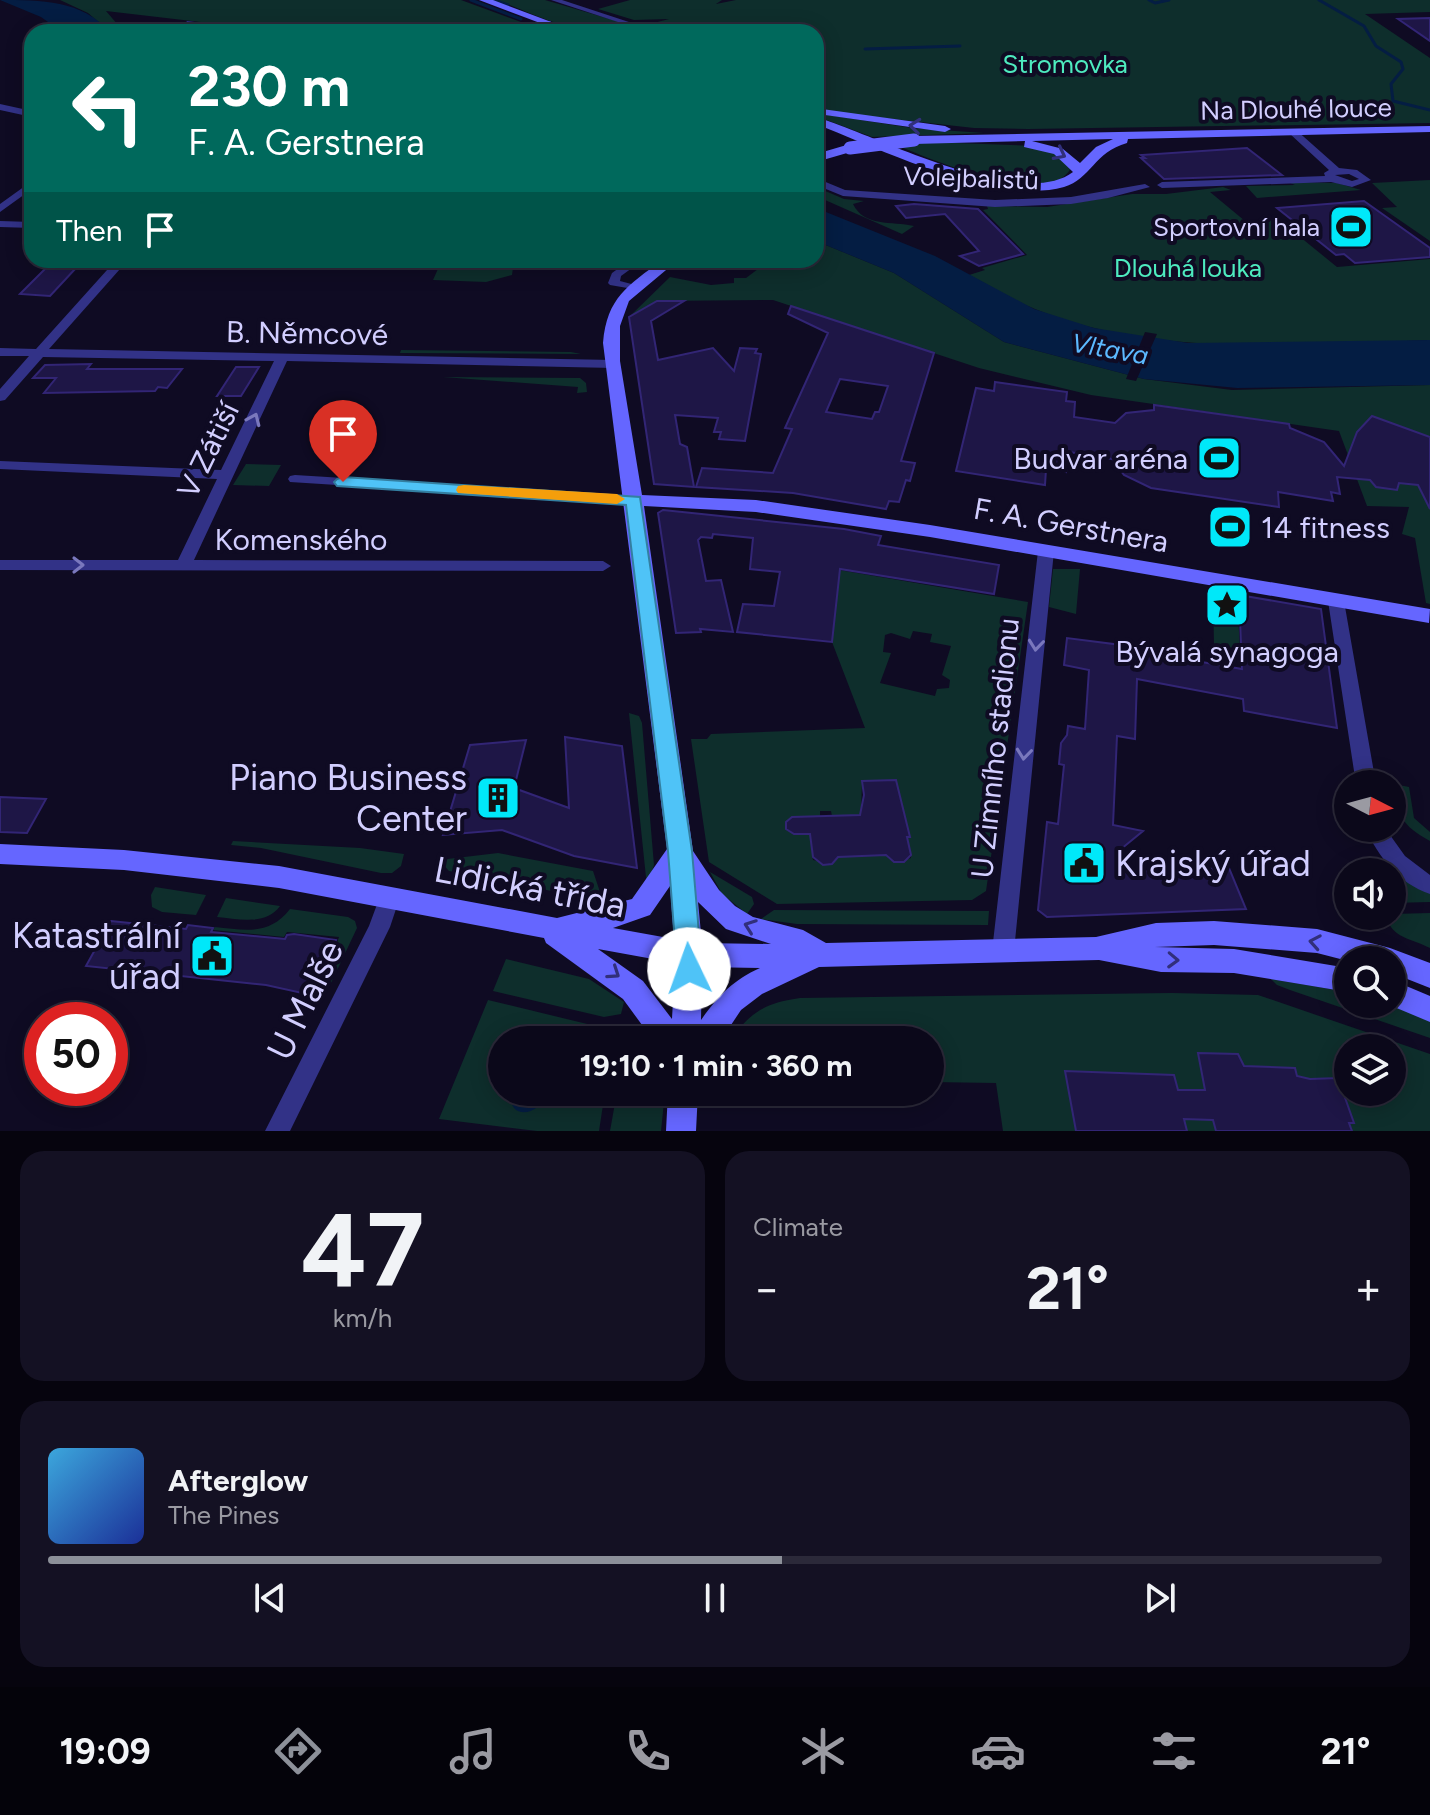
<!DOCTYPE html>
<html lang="en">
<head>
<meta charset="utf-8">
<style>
  :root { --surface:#0b081a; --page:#141123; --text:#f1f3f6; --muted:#9a9aa2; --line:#2b2939; --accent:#8c9099 }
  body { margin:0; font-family:Figtree,sans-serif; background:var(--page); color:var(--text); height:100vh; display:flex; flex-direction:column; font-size:30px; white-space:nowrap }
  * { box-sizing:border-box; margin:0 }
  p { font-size:26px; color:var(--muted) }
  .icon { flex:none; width:44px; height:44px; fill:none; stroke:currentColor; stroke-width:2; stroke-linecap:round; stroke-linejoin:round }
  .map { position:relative; height:1131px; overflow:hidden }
  .drawer { display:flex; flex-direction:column; gap:20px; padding:20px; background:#06040e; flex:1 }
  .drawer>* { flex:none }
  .top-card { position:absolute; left:24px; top:24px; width:800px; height:244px; border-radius:24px; box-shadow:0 4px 20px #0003,0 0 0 2px var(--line); background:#00695c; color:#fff; overflow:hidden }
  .needle { width:52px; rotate:96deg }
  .fabs { position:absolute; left:1334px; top:770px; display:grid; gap:16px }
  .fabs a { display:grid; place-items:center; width:72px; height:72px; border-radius:50%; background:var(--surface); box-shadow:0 4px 20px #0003,0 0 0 2px var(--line); font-size:40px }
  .speed { position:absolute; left:24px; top:1002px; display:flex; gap:16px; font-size:40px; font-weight:700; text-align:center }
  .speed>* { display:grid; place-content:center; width:104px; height:104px; border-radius:50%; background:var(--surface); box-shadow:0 4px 20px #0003,0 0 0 2px var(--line); line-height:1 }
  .speed .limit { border:12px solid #d22; background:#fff; color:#111 }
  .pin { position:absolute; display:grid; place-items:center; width:68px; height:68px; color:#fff; margin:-82px -34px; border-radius:50% 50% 50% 0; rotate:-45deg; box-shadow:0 0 8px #0007 }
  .pin .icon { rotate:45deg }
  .me { position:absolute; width:88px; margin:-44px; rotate:357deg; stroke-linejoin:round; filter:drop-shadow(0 0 6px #0008) }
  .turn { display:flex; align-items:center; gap:28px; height:168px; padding:0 32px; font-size:36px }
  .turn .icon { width:104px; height:104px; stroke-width:2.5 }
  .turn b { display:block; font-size:56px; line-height:68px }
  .then { display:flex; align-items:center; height:76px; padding:0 32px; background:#0003; gap:16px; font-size:30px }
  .big { font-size:60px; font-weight:700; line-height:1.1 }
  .drawer .widget { flex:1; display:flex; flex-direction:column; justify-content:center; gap:12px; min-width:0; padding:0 28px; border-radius:24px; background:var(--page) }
  .drawer .dial { align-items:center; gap:0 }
  .dial b { font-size:104px; line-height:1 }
  .song { display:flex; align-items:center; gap:24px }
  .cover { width:96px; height:96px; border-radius:12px; background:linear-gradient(135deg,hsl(200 70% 55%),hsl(230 70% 35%)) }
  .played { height:8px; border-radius:4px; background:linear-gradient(90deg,var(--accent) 55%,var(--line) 55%) }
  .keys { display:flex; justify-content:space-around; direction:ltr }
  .heat { display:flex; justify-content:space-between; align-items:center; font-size:44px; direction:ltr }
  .drawer .tiles { flex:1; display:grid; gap:20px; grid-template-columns:1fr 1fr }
  .widget:last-child { grid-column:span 2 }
  .trip { position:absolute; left:488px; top:1026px; width:456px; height:80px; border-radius:40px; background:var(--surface); box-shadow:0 4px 20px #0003,0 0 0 2px var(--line); font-weight:700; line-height:80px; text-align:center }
  .tab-bar { display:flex; height:128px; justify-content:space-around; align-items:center; background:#04030a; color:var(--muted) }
  .tab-bar .icon { width:56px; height:56px }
  .tab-bar .selected { color:var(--accent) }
  .tab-bar b { font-size:36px; color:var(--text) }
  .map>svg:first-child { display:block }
  .green { fill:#0e2e2c; fill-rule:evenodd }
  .water { fill:#041d43 }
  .pier { fill:#0f0b23 }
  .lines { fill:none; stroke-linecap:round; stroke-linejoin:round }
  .stream { stroke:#041d43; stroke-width:3 }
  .building { fill:#1e1646; stroke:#322575; stroke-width:2; fill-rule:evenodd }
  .street { fill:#323287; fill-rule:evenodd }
  .secondary { fill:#6566ff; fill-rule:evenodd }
  .secondary-bridge { stroke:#6566ff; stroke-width:13 }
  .oneway { stroke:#312f7b }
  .oneway2 { stroke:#7a78bd }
  .route { fill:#4fc3f7; stroke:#337fa1; stroke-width:2 }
  .slow { fill:#f59e0b }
  .labels { text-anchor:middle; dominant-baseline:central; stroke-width:8; stroke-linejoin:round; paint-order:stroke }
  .far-park-label { font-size:26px; fill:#4eebbf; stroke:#0f0b23 }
  .far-street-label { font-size:26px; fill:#d2ceff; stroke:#0f0b23 }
  .far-poi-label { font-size:26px; fill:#d2ceff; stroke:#0f0b23; text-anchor:end }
  .far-water-label { font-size:26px; font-style:italic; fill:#5cb9ff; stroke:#0f0b23 }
  .street-label { font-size:30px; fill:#d2ceff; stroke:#0f0b23 }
  .poi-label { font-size:30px; fill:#d2ceff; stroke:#0f0b23; text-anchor:end }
  .near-poi-label { font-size:36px; fill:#d2ceff; stroke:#0f0b23; text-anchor:end }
  .near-street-label { font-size:36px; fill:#d2ceff; stroke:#0f0b23 }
</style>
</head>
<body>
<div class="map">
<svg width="1430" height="1131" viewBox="0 0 1430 1131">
  <rect width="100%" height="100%" fill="#0f0b23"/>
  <!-- green -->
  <path class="green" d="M60 0H461L521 22 418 32H286L106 11 124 32H110L88 13Z
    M497 0H545L620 22C583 42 533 13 497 0Z
    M630 0H722L716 4 736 0H1430V12L1365 14 1430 58V123L1028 129 974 128 830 112 816 109V32H664L646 25 669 19 634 20 598 9Z
    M816 113 912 128 984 133 872 137 816 116Z
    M928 142 1036 146 1050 150 1071 168C1048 211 932 159 898 146Z
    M1430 180V241L1382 208 1397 207 1372 183Z
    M1288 182 1337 183 1361 190 1257 198 1246 186 1295 185Z
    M816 187 844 199 864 201 853 204C864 227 892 221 914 226L902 234 816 196Z
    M1223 187 1231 190 1210 192 1245 221 1278 219 1337 267 1430 259V340C1304 345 1154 358 1035 309 1012 300 991 286 969 275L985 270 982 268 1027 255 983 210 988 209 987 206 1047 207 1132 194H1166Z
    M816 241 894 273 1004 342 1144 379 1232 390 1430 385V604L1426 603 1415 538 1402 534 1409 507 1367 506 1339 431 1091 395 979 368 773 300 657 301 629 317 670 277 711 285 734 283V278H746L770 260H816Z
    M442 260H514L512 275 486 282 433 280Z
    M401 350 571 352 581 354 400 353Z
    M443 377 580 378 586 383 587 392 577 393 578 387Z
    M246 464 281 465 269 486 233 485Z
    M1053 569H1080L1076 614 1049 607Z
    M839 570 1028 602 986 891 972 900 777 904 709 862 691 739H707L711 734 865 728 832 642ZM913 631 932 634 930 642 951 646 942 675 950 680 949 688 937 689 935 696 880 683 891 653 883 652 885 635 891 633 910 639ZM896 780 910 836 907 837 911 858C901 861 893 866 886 855L838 857 831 864 813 860 810 834H794L786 829V822L792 817 820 816V811H831L832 816 861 815 862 781Z
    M1213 593 1237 597 1240 649 1214 645Z
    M629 713 639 716 642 723 654 865 647 887Z
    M1394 784 1409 787 1414 818 1430 832V841C1401 825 1398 816 1394 784Z
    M233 841 360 848 404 854 401 866 392 873H381L261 848 231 845Z
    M498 853 593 871 603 901 449 871 439 860Z
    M710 872 752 897 754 904 747 914 722 894Z
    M1392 876 1430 890V902L1392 903Z
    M155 887 206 895 196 915 162 912 152 907 151 895Z
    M226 898 280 906C266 926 238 919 217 917Z
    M290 909 348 917 355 921 357 928 331 983 323 980 339 937 287 932 284 937 213 930 215 927C245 930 269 936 290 909Z
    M774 910 989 911 988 925 797 924 761 919Z
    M1430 913V948C1413 939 1391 938 1387 917L1393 914Z
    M506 959 589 979 624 1002 621 1014 604 1017 493 991Z
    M1271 979 1348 992V1004H1392L1430 1020V1038L1290 990 1277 985Z
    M1172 993 1258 995 1430 1054V1131H1003L996 1083 930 1082V1040H730C751 1012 765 1003 800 998ZM1348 1048H1392V1092H1348Z
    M488 1000 612 1030 613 1040H502V1092H511L510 1099 544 1104 549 1092H605L599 1131H537L439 1119Z
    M617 1092H665L661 1131H610Z"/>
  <!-- water -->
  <path class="water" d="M0 0C41 0 82 0 110 32H62L41 17Z
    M816 208 935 256 1034 309 1094 328 1188 343 1430 340V385L1237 388 1144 379 1004 342 894 273 816 241Z
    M511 1092H549C538 1118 507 1120 511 1092Z"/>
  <!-- pier -->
  <path class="pier" d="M1145 332 1157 334 1136 381 1126 379Z"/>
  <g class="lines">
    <!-- stream -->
    <path class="stream" d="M471 0 521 19
      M494 0 508 5
      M1149 0 1155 3 1169 0
      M1319 0 1364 26 1376 46 1401 62 1403 69 1391 84 1393 101 1430 110
      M545 28 557 32
      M865 49 960 46"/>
  </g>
  <!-- building -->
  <path class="building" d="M1430 18V41L1398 19Z
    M1247 148 1282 175 1164 179 1141 158H1145L1141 155Z
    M1364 201 1430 248V257L1355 263 1344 254 1336 255 1277 208Z
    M914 204 978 209 1023 254 979 266 960 256 979 251 945 214 906 218 896 206Z
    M76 268 50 296 20 294 45 269Z
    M657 301H684L651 321 658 360 713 348 734 371 740 348 757 349 755 353 761 354 745 441 719 439 721 432H714L718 418 675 415 680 444 687 447 694 487 654 484 629 317Z
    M791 306 934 353 901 461 915 463 910 481 906 480 899 502 889 501 886 509 793 493 696 487 702 468 773 473 792 429 785 428 828 333 788 314ZM840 379 888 386 879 412H875L872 419 826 412Z
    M91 364 87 369H182L167 388 158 387 155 391 44 393 56 378H33L45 365Z
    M236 367H259L241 396H217Z
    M995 382 1067 392 1066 401 1075 402 1074 417 1115 423 1126 413 1154 410V405L1289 424 1290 428 1324 442 1344 466 1357 432 1372 416 1430 437V509L1418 485 1399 483 1397 490 1376 487 1370 480 1337 477 1340 494 1331 492 1333 501 1278 492 1279 507 1151 488 1124 475 1112 459 1069 452 1066 472 1046 469 1045 485 956 471 976 388 994 391Z
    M663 510 844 529 881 536 878 545 999 565 994 594 840 569 832 642 737 632 743 604 774 606 780 572 750 569 753 538 713 534 712 538 701 537 698 540 706 581 721 580 733 632 700 629 701 632 676 633 658 513Z
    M1239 595 1321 609 1337 728 1244 711 1243 699 1137 679 1135 739 1117 736 1113 825 1143 831 1121 849 1129 872 1229 868 1246 909 1047 917 1038 910 1047 822 1058 824 1064 765 1059 764 1061 743 1067 735 1068 726 1085 729 1089 670 1064 665 1067 638 1121 645V648L1242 669Z
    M565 737 622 746 637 868 574 856 502 830 443 835 470 745 526 740 514 788 569 808Z
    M896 780 910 837H907L911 855 904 862H894L886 855 838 857 832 864 823 865 813 857 810 834H794L786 829V822L792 817 860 815 864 795 862 781Z
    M0 797 46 799 27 833 0 832Z
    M111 921 186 929 188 925 213 928 211 932 285 939 287 935 294 934 336 940 322 979 311 995 266 985 86 966Z
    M1198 1053 1238 1054 1244 1066 1295 1068 1297 1076 1310 1079 1338 1078 1354 1123H1349L1352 1131H1216L1213 1120 1184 1119 1187 1131H1076L1065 1071 1174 1075 1178 1090H1205Z"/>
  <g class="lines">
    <!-- street -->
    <path class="street" d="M551 0H562L638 25 608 32H592L624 24Z
      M187 21 260 30 264 32H241L184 25Z
      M551 21 548 25 447 32 451 30Z
      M0 104 32 111V117L0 110Z
      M1289 129H1295L1339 168 1357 170 1371 180 1352 187 1331 182 1162 188 1157 185 1162 182 1325 176 1324 173 1329 170 1289 133ZM1335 175 1349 174 1359 179 1352 181Z
      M816 178 845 190 995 200 1071 197 1145 184 1150 187 1108 198 1071 204 995 207 843 196 816 185Z
      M32 181V189L0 212V204Z
      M0 221 32 222V228L0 227Z
      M116 260H128L49 349 614 360 620 364 614 368 287 361 194 560 603 561 611 566 603 571 0 570V560H178L217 479 0 469V461L221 470 274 361 43 357 5 400 0 401V389L29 356H0V348L36 349Z
      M630 260H643L621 276 620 281 639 286V290L610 285 608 283 612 273Z
      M295 475 634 496 641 500 634 504 290 482 288 479 290 476Z
      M1046 546 1054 551 1014 951 1011 958 1003 960 995 958 992 951 1038 551Z
      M1336 596 1344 601 1376 784H1356L1328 601Z
      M1365 828H1385L1405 856 1430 875V894C1398 883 1379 857 1365 828Z
      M389 888 396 891 400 897 390 927 290 1131H265L369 926 382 891Z"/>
    <!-- secondary -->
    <path class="secondary" d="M479 0H493L578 32H564Z
      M822 109 945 126 951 129 945 132 818 114 816 112Z
      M816 117C874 134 1020 212 1073 172L1054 154 1024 147 1025 141 914 144 908 140 914 136 1430 126V132L1128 139 1127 143C1094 152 1091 179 1064 187 996 206 880 149 816 124ZM1113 139 1096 147 1080 163 1063 149 1032 141Z
      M850 144 856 148 854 151 816 162V154Z
      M662 260H678L629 301 620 326V361L642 495 756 500 930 525 1430 609 1429 623 930 537 756 512 644 506 693 851 719 890 735 906 753 917 803 930 826 943 1096 937 1156 923 1214 921 1317 929 1390 948 1430 963V988L1392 973V960L1348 961 1317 953 1214 945 1155 947 1234 949 1348 968V992L1234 973 1161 972 1099 960 819 967 762 994 741 1010 721 1040H653L623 999 546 943 544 938 279 888 124 870 0 864V844L124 850 279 866 557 918 632 899 667 849 603 343C607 297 628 286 662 260ZM670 886 674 939 613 928 650 915ZM698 902 726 929 771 944 702 943ZM598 949 675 963 672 1019 643 981ZM702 967 760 968C733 980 718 996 701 1020Z
      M1392 980 1430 996V1022L1387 1004H1392Z
      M668 1092H698L696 1131H666Z"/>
    <!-- secondary-bridge -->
    <path class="secondary-bridge" d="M850 148 914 140"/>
  </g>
  <!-- one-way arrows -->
  <defs><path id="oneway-chevron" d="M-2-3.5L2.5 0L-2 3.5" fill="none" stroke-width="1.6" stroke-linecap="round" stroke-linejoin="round" transform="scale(2)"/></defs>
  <g class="oneway">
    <use href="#oneway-chevron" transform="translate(915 126) rotate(-174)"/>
    <use href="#oneway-chevron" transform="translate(1060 154) rotate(27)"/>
    <use href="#oneway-chevron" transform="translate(750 926) rotate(-160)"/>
    <use href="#oneway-chevron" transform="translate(1315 942) rotate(-170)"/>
    <use href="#oneway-chevron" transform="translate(1173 960) rotate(2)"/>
    <use href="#oneway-chevron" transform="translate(614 973) rotate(34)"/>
  </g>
  <g class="oneway2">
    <use href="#oneway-chevron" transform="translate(254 419) rotate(-66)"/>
    <use href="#oneway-chevron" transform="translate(78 565)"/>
    <use href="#oneway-chevron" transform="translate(1036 645) rotate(96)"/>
    <use href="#oneway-chevron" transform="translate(1024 754) rotate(96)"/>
  </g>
  <!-- route -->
  <path class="route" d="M343 477 640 497 692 851 702 969 698 977 689 980 680 977 677 969 668 851 626 505 337 486 334 482 337 479Z"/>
  <!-- slow -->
  <path class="slow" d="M464 485 617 494 625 499 617 504 458 493 456 490 458 486Z"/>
  <!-- icons -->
  <defs>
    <g id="stadium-square" transform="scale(2.3)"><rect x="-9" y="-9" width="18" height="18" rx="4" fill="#00e8f9" stroke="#0f0b23"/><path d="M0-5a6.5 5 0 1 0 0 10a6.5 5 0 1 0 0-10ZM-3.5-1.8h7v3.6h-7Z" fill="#111"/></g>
    <g id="sight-square" transform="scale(2.3)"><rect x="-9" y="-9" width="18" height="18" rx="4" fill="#00e8f9" stroke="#0f0b23"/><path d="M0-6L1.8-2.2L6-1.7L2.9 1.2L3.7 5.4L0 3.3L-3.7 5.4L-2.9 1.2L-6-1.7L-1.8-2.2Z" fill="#111"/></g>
    <g id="building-square" transform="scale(2.3)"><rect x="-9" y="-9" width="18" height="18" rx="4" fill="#00e8f9" stroke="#0f0b23"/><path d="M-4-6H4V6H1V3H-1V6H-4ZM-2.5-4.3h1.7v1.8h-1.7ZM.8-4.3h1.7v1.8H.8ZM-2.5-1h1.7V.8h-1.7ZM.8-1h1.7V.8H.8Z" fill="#111"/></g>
    <g id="civic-square" transform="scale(2.3)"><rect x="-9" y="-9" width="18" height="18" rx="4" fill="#00e8f9" stroke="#0f0b23"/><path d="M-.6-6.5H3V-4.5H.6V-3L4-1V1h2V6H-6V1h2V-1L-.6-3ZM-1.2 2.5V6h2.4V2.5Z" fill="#111"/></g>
  </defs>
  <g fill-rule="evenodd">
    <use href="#stadium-square" x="1351" y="227"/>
    <use href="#stadium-square" x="1219" y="458"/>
    <use href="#stadium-square" x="1230" y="527"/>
    <use href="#sight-square" x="1227" y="605"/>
    <use href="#building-square" x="498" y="798"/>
    <use href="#civic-square" x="1084" y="863"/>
    <use href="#civic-square" x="212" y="956"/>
  </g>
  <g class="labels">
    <!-- far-park labels -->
    <g class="far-park-label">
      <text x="1065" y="64">Stromovka</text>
      <text x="1188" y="268">Dlouhá louka</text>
    </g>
    <!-- far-street labels -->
    <g class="far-street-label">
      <text transform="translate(1296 109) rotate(-1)">Na Dlouhé louce</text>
      <text transform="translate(971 178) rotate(2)">Volejbalistů</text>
    </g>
    <!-- far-poi labels -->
    <g class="far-poi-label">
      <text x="1320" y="227">Sportovní hala</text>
    </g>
    <!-- far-water labels -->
    <g class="far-water-label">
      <text transform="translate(1110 349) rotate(10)">Vltava</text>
    </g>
    <!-- street labels -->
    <g class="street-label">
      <text transform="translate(307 333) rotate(1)">B. Němcové</text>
      <text transform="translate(208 450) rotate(-64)">V Zátiší</text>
      <text transform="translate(1071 525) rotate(10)">F. A. Gerstnera</text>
      <text x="301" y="539">Komenského</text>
      <text transform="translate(995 748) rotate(-84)">U Zimního stadionu</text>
    </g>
    <!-- poi labels -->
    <g class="poi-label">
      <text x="1188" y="458">Budvar aréna</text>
      <text x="1261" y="527" text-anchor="start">14 fitness</text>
      <text x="1227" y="651" text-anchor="middle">Bývalá synagoga</text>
    </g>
    <!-- near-poi labels -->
    <g class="near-poi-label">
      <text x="467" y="777">Piano Business<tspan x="467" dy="41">Center</tspan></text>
      <text x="1115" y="863" text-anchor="start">Krajský úřad</text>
      <text x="181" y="935">Katastrální<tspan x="181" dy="41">úřad</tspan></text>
    </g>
    <!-- near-street labels -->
    <g class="near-street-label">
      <text transform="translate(530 887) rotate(11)">Lidická třída</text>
      <text transform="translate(305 1000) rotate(-64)">U Malše</text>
    </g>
  </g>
</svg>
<div class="fabs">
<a><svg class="needle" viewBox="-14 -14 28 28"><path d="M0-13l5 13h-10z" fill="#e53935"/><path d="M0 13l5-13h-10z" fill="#9a9aa2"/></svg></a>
<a><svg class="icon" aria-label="sound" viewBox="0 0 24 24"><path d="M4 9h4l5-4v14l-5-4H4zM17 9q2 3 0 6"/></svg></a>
<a><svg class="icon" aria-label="search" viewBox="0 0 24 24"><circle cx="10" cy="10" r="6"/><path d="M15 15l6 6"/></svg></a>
<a><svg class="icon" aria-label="layers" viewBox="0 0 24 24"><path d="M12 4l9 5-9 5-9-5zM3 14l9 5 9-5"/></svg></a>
</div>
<div class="speed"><div class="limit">50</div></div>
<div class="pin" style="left:343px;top:482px;background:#d93025"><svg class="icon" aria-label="arrive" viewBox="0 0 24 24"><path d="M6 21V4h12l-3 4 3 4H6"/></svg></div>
<svg class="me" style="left:689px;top:969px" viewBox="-20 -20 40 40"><circle r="19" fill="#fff"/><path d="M0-13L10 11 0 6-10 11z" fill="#4fc3f7"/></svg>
<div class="trip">19:10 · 1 min · 360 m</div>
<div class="top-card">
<div class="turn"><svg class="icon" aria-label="left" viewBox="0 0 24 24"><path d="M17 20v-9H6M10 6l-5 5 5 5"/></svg><div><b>230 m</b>F. A. Gerstnera</div></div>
<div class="then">Then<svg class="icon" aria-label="arrive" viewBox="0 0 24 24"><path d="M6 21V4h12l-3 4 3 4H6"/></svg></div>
</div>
</div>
<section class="drawer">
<div class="tiles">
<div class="widget dial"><b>47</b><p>km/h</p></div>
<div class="widget"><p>Climate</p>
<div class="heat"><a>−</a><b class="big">21°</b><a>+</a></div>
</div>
<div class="widget">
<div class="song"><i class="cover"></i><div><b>Afterglow</b><p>The Pines</p></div></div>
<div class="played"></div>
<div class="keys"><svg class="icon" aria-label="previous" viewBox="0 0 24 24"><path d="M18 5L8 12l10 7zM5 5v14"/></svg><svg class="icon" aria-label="pause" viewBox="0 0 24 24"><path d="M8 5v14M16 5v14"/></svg><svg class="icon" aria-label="next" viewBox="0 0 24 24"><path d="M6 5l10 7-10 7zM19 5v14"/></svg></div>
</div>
</div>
</section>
<nav class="tab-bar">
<b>19:09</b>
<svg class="icon selected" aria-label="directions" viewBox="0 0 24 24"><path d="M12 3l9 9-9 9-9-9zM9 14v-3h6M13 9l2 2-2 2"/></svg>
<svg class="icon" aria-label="music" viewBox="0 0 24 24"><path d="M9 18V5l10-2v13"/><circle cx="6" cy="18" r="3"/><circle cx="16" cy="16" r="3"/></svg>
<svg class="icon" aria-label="phone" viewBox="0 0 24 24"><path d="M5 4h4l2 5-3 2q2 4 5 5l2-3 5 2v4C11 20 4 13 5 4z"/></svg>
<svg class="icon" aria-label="climate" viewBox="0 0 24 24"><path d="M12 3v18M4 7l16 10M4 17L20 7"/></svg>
<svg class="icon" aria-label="car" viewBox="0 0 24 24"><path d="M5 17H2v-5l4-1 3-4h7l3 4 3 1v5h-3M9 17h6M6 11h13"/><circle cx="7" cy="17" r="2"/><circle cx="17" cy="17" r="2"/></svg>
<svg class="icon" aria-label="filters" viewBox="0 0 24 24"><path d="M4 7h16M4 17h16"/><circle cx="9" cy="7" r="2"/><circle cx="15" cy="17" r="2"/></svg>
<b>21°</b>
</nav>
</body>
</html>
